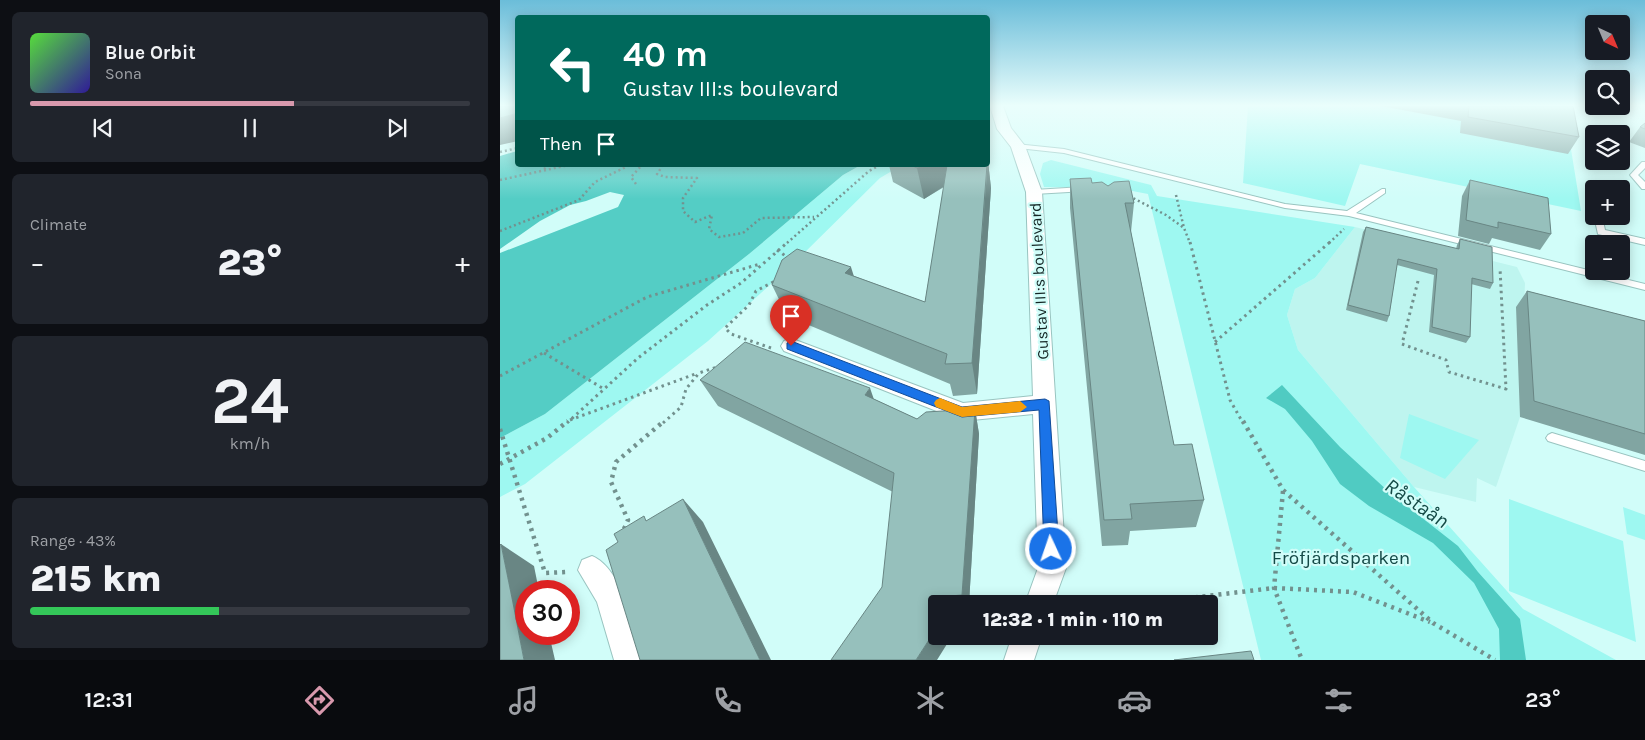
<!DOCTYPE html>
<html lang="en">
<head>
<meta charset="utf-8">
<style>
  :root { --surface:#171b24; --page:#20242c; --text:#f1f3f6; --muted:#9ea1a6; --line:#363941; --accent:#d899ad }
  body { margin:0; font-family:Karla,sans-serif; background:var(--page); color:var(--text); height:100vh; display:flex; flex-direction:column; font-size:19px; white-space:nowrap }
  * { box-sizing:border-box; margin:0 }
  p { font-size:16px; color:var(--muted) }
  .icon { flex:none; width:28px; height:28px; fill:none; stroke:currentColor; stroke-width:2; stroke-linecap:round; stroke-linejoin:round }
  .map { position:relative; flex:1; overflow:hidden }
  .drawer { display:flex; flex-direction:column; gap:12px; padding:12px; background:#0d0f14; width:500px }
  .drawer>* { flex:none }
  .hud { position:absolute; left:15px; top:15px; width:475px; height:152px; border-radius:5px; box-shadow:0 2px 12px #0003; background:#00695c; color:#fff; overflow:hidden }
  .needle { width:32px; rotate:136deg }
  .tools { position:absolute; left:1085px; top:15px; display:grid; gap:10px }
  .tools a { display:grid; place-items:center; width:45px; height:45px; border-radius:5px; background:var(--surface); box-shadow:0 2px 12px #0003; font-size:25px }
  .speed { position:absolute; left:15px; top:580px; display:flex; gap:10px; font-size:25px; font-weight:700; text-align:center }
  .speed>* { display:grid; place-content:center; width:65px; height:65px; border-radius:50%; background:var(--surface); box-shadow:0 2px 12px #0003; line-height:1 }
  .speed .limit { border:8px solid #d22; background:#fff; color:#111 }
  .pin { position:absolute; display:grid; place-items:center; width:42px; height:42px; color:#fff; margin:-51px -21px; border-radius:50% 50% 50% 0; rotate:-45deg; box-shadow:0 0 5px #0007 }
  .pin .icon { rotate:45deg }
  .me { position:absolute; width:55px; margin:-28px; rotate:357deg; stroke-linejoin:round; filter:drop-shadow(0 0 4px #0008) }
  .turn { display:flex; align-items:center; gap:18px; height:105px; padding:0 25px; font-size:22px }
  .turn .icon { width:65px; height:65px; stroke-width:2.5 }
  .turn b { display:block; font-size:35px; line-height:42px }
  .then { display:flex; align-items:center; height:48px; padding:0 25px; background:#0003; gap:10px; font-size:19px }
  .big { font-size:38px; font-weight:800; line-height:1.1 }
  .drawer .card { flex:1; display:flex; flex-direction:column; justify-content:center; gap:8px; min-width:0; padding:0 18px; border-radius:8px; background:var(--page) }
  .drawer .dial { align-items:center; gap:0 }
  .dial b { font-size:65px; line-height:1 }
  .song { display:flex; align-items:center; gap:15px }
  .cover { width:60px; height:60px; border-radius:8px; background:linear-gradient(135deg,hsl(110 70% 55%),hsl(250 70% 35%)) }
  .played { height:5px; border-radius:2px; background:linear-gradient(90deg,var(--accent) 60%,var(--line) 60%) }
  .keys { display:flex; justify-content:space-around; direction:ltr }
  .heat { display:flex; justify-content:space-between; align-items:center; font-size:28px; direction:ltr }
  .charge { height:8px; border-radius:4px; background:linear-gradient(90deg,#34c759 43%,var(--line) 0) }
  .trip { position:absolute; left:428px; top:595px; width:290px; height:50px; border-radius:5px; background:var(--surface); box-shadow:0 2px 12px #0003; font-weight:800; line-height:50px; text-align:center }
  .menu { display:flex; height:80px; justify-content:space-around; align-items:center; background:#090b0e; color:var(--muted) }
  .menu .icon { width:35px; height:35px }
  .menu .on { color:var(--accent) }
  .menu b { font-size:22px; color:var(--text) }
  main { display:flex; flex:1; min-height:0 }
  .map>svg:first-child { display:block }
  .built { fill:#bef5ef }
  .green { fill:#9ef8f1 }
  .forest { fill:#54cdc5 }
  .water { fill:#50cbc2 }
  .lines { fill:none; stroke-linecap:round; stroke-linejoin:round }
  .lane-casing { stroke:#99c4c0; stroke-width:2 }
  .street-casing { stroke:#99c4c0; stroke-width:2 }
  .path-far2 { stroke:#72918e; stroke-width:2.5; stroke-dasharray:2 3; stroke-linecap:butt }
  .path-far1 { stroke:#72918e; stroke-width:3; stroke-dasharray:2.5 4; stroke-linecap:butt }
  .path { stroke:#72918e; stroke-width:4.5; stroke-dasharray:3 5; stroke-linecap:butt }
  .lane { fill:#fff; fill-rule:evenodd }
  .street { fill:#fff; fill-rule:evenodd }
  .wall { fill:#81a5a2 }
  .shaded-wall { fill:#698684 }
  .building { fill:#96c0bc; stroke:#698684 }
  .route { fill:#1a73e8; stroke:#114b97 }
  .slow { fill:#f59e0b }
  .labels { text-anchor:middle; dominant-baseline:central; stroke-width:4.5; stroke-linejoin:round; paint-order:stroke }
  .street-label { font-size:16px; fill:#132423; stroke:#d1fdf9 }
  .near-park-label { font-size:19px; fill:#134946; stroke:#d1fdf9 }
  .near-water-label { font-size:21px; font-style:italic; fill:#144a46; stroke:#d1fdf9 }
</style>
</head>
<body>
<main>
<section class="drawer">
<div class="card">
<div class="song"><i class="cover"></i><div><b>Blue Orbit</b><p>Sona</p></div></div>
<div class="played"></div>
<div class="keys"><svg class="icon" aria-label="previous" viewBox="0 0 24 24"><path d="M18 5L8 12l10 7zM5 5v14"/></svg><svg class="icon" aria-label="pause" viewBox="0 0 24 24"><path d="M8 5v14M16 5v14"/></svg><svg class="icon" aria-label="next" viewBox="0 0 24 24"><path d="M6 5l10 7-10 7zM19 5v14"/></svg></div>
</div>
<div class="card"><p>Climate</p>
<div class="heat"><a>−</a><b class="big">23°</b><a>+</a></div>
</div>
<div class="card dial"><b>24</b><p>km/h</p></div>
<div class="card"><p>Range · 43%</p><b class="big">215 km</b><div class="charge"></div></div>
</section>
<div class="map">
<svg width="1145" height="660" viewBox="0 0 1145 660">
  <rect width="100%" height="100%" fill="#d1fdf9"/>
  <!-- built -->
  <path class="built" d="M855 227 1017 267 1025 283 1020 417 996 487 977 478 976 502 914 487 798 350 787 315 795 289 815 278Z"/>
  <!-- green -->
  <path class="green" d="M748 106H1064L1081 211 860 164 845 206 743 183Z
    M551 160 651 185 657 196 855 227 815 278 795 289 787 315 798 350 914 487 1023 609 1116 660H761L648 194 617 188 544 187 540 174 543 163Z
    M361 165H402L380 178 294 263 208 341 25 484 0 497V438L45 414 249 254 343 175Z
    M909 414 979 440 945 479 900 458Z
    M1009 499 1123 541 1136 642 1009 591Z
    M1123 507 1145 515V540L1127 534Z"/>
  <!-- forest -->
  <path class="forest" d="M17 151 18 165H361L343 175 249 254 45 414 0 438V253L118 207 124 195 110 192 86 201 70 205 40 221 0 249V156Z"/>
  <!-- water -->
  <path class="water" d="M782 385 840 447 889 492 958 546 978 572 1020 619 1026 660H1000L999 629 974 583 933 543 869 506 840 484 812 441 785 409 766 398Z"/>
  <g class="lines">
    <!-- lane casing -->
    <g class="lane-casing">
      <path id="lane" d="M515 144 564 149 785 204 847 211 882 189H885V193L856 213 1145 284V290L849 216 785 208 564 153 518 148 514 146Z
        M1142 162H1145V168L1138 175 1145 182V189H1142L1130 175Z
        M583 187 587 189 586 191 534 194 530 192 534 190Z
        M1094 216H1102L1105 230 1145 239V245L1098 234Z
        M1052 433 1145 461V471L1048 441 1046 438 1048 435Z"/>
    </g>
    <!-- street casing -->
    <g class="street-casing">
      <path id="street" d="M490 106H503L511 128 525 146 542 192 566 568 553 604H525L538 568 533 414 462 421 284 351 281 346 284 341 291 338 298 341 463 403 533 396 526 192 511 147 497 129Z
        M92 556C123 569 134 630 144 660H114L97 602 78 570 82 560Z
        M512 636H542L534 660H504Z"/>
    </g>
    <!-- path-far2 -->
    <path class="path-far2" d="M0 152 18 148
      M163 165 157 174 165 177 197 178 183 198V211L195 222 212 215 209 229 219 237 243 233 261 218 314 217
      M44 169 50 165
      M0 180 69 165
      M136 184 131 177 142 165
      M676 195 684 228 690 243
      M629 196 666 215 684 228
      M0 231 79 200 95 182 130 165
      M287 243 369 171 380 165
      M829 243 844 229"/>
    <!-- path-far1 -->
    <path class="path-far1" d="M690 242 730 400 743 423
      M277 250 290 259
      M918 281 902 344 946 360 949 372 1006 389 1000 268
      M715 342 830 242
      M271 348 231 334 225 328 249 305 256 291 275 281
      M44 353 104 389
      M0 376 147 297 260 264
      M70 420 198 373
      M67 423 138 358 207 305 241 283 288 242
      M163 423 181 407 186 389 199 373 217 367"/>
    <!-- path -->
    <path class="path" d="M743 421 783 490 933 623 995 660
      M0 429 45 573 66 572
      M0 464 47 438 68 421
      M783 491 774 588 802 660
      M124 529 128 520 111 482 116 462 164 421
      M639 604 774 588 853 592 930 622"/>
    <!-- lane -->
    <use href="#lane" class="lane"/>
    <!-- street -->
    <use href="#street" class="street"/>
  </g>
  <!-- wall -->
  <path class="wall" d="M881 106H1073L1079 137 1068 154 960 133 961 121Z
    M1145 123V148L1129 142 1140 127Z
    M488 161 491 188 477 394 453 396 450 384 287 316 272 285 354 276 425 302 444 187 424 199 393 182 389 165H488Z
    M570 179 592 183 634 203 631 232 674 445 704 500 696 527 630 531 628 545 602 546 570 208Z
    M970 180 1051 234 1040 250 992 238 989 244 958 236 962 196Z
    M866 227 956 249 957 245 960 239 993 283 990 289 971 284 970 337 966 343 929 332 934 275 897 265 889 316 887 322 846 310 863 232Z
    M1027 291 1145 321V455L1020 417 1016 307Z
    M200 380 374 399 417 419 475 409 479 434 469 604H436L393 492 218 406Z"/>
  <!-- shaded-wall -->
  <path class="shaded-wall" d="M18 113V141L0 145V118Z
    M488 161 491 188 477 394 472 363Z
    M423 165H452L454 180 424 199 417 168Z
    M351 267 361 299 345 273Z
    M370 388 379 414 365 395Z
    M475 409 479 434 469 604H465L462 595Z
    M183 499 203 522 271 660H260Z
    M1 544 34 566 39 591H26V634H49L55 660H24Z
    M450 596 452 604H448Z
    M436 629V636H452L437 660H416Z"/>
  <!-- building -->
  <path class="building" d="M0 106H18V113L0 118Z
    M969 106H1073L1079 137 968 117Z
    M1145 123V129L1140 127Z
    M411 165H423L417 168Z
    M447 165H487L472 363 445 364 447 354 272 285 282 260 297 249 351 267 345 273 425 302Z
    M591 178 592 183 602 182 608 186 614 182 629 181 634 203H625L674 445 692 444 704 500 630 504 632 519 604 520 570 179Z
    M970 180 1048 198 1051 234 998 222V228L966 220Z
    M866 227 959 249 960 239 992 247 993 283 972 278 970 337 932 327 937 269 898 259 889 316 848 305Z
    M1027 291 1145 321V434L1034 401Z
    M245 342 370 388 365 395 417 419 426 412 475 409 462 595 450 596 448 604H436V629L416 660H331L382 587 394 473 200 380Z
    M183 499 260 660H140L106 550 118 542 114 534 144 516 146 521Z
    M1 544 13 603 24 660H0V545Z
    M751 651 754 660H674Z"/>
  <!-- sky -->
  <linearGradient id="sky" x2="0" y2="1"><stop stop-color="#6bbdd9"/><stop offset="0.53" stop-color="#eafefc"/><stop offset="1" stop-color="#eafefc" stop-opacity="0"/></linearGradient>
  <rect width="1145" height="199" fill="url(#sky)"/>
  <!-- route -->
  <path class="route" d="M291 341 462 407 545 399 549 401 559 549 557 554 551 556 546 554 544 549 539 410 462 417 287 349V343Z"/>
  <!-- slow -->
  <path class="slow" d="M440 398 462 407 520 401 527 407 520 412 462 417 436 407 434 403 436 400Z"/>
  <g class="labels">
    <!-- street labels -->
    <g class="street-label">
      <text transform="translate(539 281) rotate(-93)">Gustav III:s boulevard</text>
    </g>
    <!-- near-park labels -->
    <g class="near-park-label">
      <text x="841" y="558">Fröfjärdsparken</text>
    </g>
    <!-- near-water labels -->
    <g class="near-water-label">
      <text transform="translate(917 503) rotate(34)">Råstaån</text>
    </g>
  </g>
</svg>
<div class="tools">
<a><svg class="needle" viewBox="-14 -14 28 28"><path d="M0-13l5 13h-10z" fill="#e53935"/><path d="M0 13l5-13h-10z" fill="#9ea1a6"/></svg></a>
<a><svg class="icon" aria-label="search" viewBox="0 0 24 24"><circle cx="10" cy="10" r="6"/><path d="M15 15l6 6"/></svg></a>
<a><svg class="icon" aria-label="layers" viewBox="0 0 24 24"><path d="M12 4l9 5-9 5-9-5zM3 14l9 5 9-5"/></svg></a>
<a>+</a>
<a>−</a>
</div>
<div class="speed"><div class="limit">30</div></div>
<div class="pin" style="left:291px;top:346px;background:#d93025"><svg class="icon" aria-label="arrive" viewBox="0 0 24 24"><path d="M6 21V4h12l-3 4 3 4H6"/></svg></div>
<svg class="me" style="left:551px;top:549px" viewBox="-20 -20 40 40"><circle r="17" fill="#1a73e8" stroke="#fff" stroke-width="3"/><path d="M0-11L8 9 0 5-8 9z" fill="#fff"/></svg>
<div class="trip">12:32 · 1 min · 110 m</div>
<div class="hud">
<div class="turn"><svg class="icon" aria-label="left" viewBox="0 0 24 24"><path d="M17 20v-9H6M10 6l-5 5 5 5"/></svg><div><b>40 m</b>Gustav III:s boulevard</div></div>
<div class="then">Then<svg class="icon" aria-label="arrive" viewBox="0 0 24 24"><path d="M6 21V4h12l-3 4 3 4H6"/></svg></div>
</div>
</div>
</main>
<nav class="menu">
<b>12:31</b>
<svg class="icon on" aria-label="directions" viewBox="0 0 24 24"><path d="M12 3l9 9-9 9-9-9zM9 14v-3h6M13 9l2 2-2 2"/></svg>
<svg class="icon" aria-label="music" viewBox="0 0 24 24"><path d="M9 18V5l10-2v13"/><circle cx="6" cy="18" r="3"/><circle cx="16" cy="16" r="3"/></svg>
<svg class="icon" aria-label="phone" viewBox="0 0 24 24"><path d="M5 4h4l2 5-3 2q2 4 5 5l2-3 5 2v4C11 20 4 13 5 4z"/></svg>
<svg class="icon" aria-label="climate" viewBox="0 0 24 24"><path d="M12 3v18M4 7l16 10M4 17L20 7"/></svg>
<svg class="icon" aria-label="car" viewBox="0 0 24 24"><path d="M5 17H2v-5l4-1 3-4h7l3 4 3 1v5h-3M9 17h6M6 11h13"/><circle cx="7" cy="17" r="2"/><circle cx="17" cy="17" r="2"/></svg>
<svg class="icon" aria-label="filters" viewBox="0 0 24 24"><path d="M4 7h16M4 17h16"/><circle cx="9" cy="7" r="2"/><circle cx="15" cy="17" r="2"/></svg>
<b>23°</b>
</nav>
</body>
</html>
